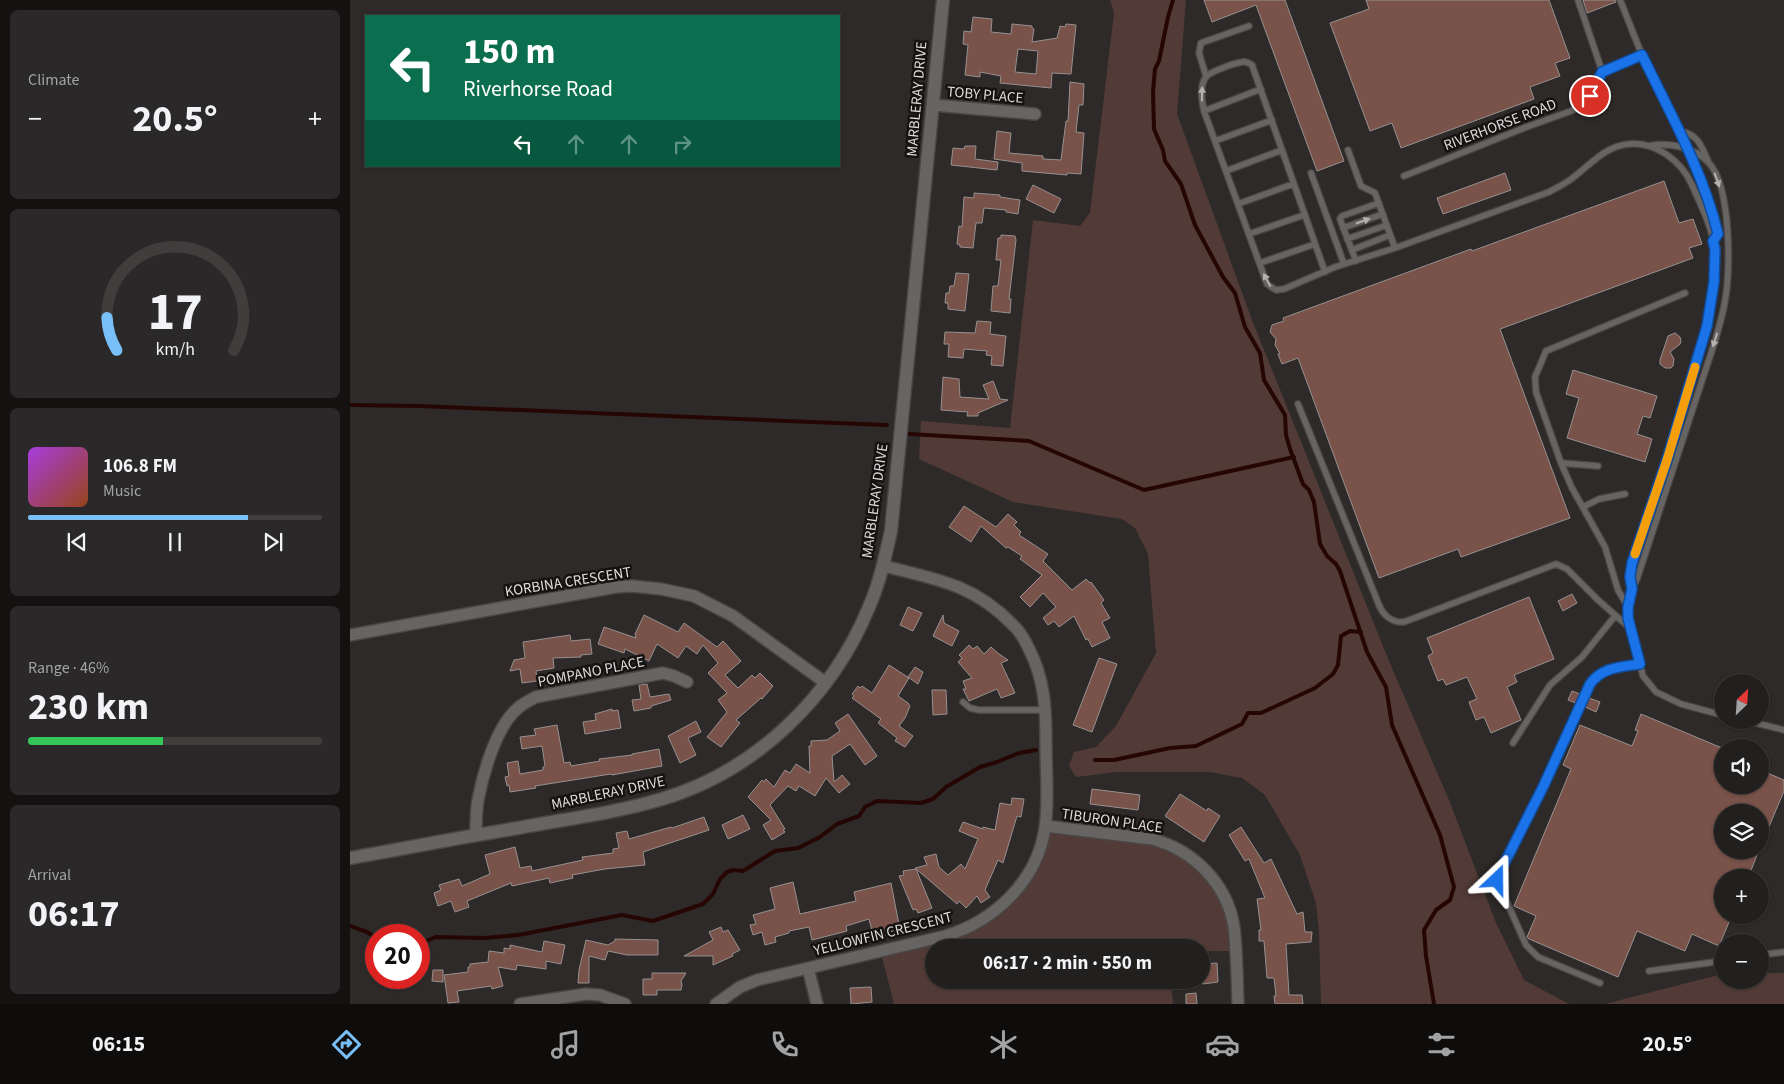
<!DOCTYPE html>
<html lang="en">
<head>
<meta charset="utf-8">
<style>
  :root { --surface:#22201f; --page:#2a2828; --text:#f1f3f6; --muted:#a2a3a4; --line:#3f3e3d; --accent:#79bff8 }
  body { margin:0; font-family:"Source Sans 3",sans-serif; background:var(--page); color:var(--text); height:100vh; display:flex; flex-direction:column; font-size:19px; white-space:nowrap }
  * { box-sizing:border-box; margin:0 }
  p { font-size:16px; color:var(--muted) }
  .icon { flex:none; width:28px; height:28px; fill:none; stroke:currentColor; stroke-width:2; stroke-linecap:round; stroke-linejoin:round }
  .map { position:relative; flex:1; overflow:hidden }
  .details { display:flex; flex-direction:column; gap:10px; padding:10px; background:#131211; width:350px }
  .details>* { flex:none }
  .top-card { position:absolute; left:15px; top:15px; width:475px; height:152px; border-radius:0px; box-shadow:0 1px 4px #0004,0 0 0 1px var(--line); background:#0b6e4f; color:#fff; overflow:hidden }
  .needle { width:32px; rotate:25deg }
  .tools { position:absolute; left:1364px; top:674px; display:grid; gap:10px }
  .tools a { display:grid; place-items:center; width:55px; height:55px; border-radius:50%; background:var(--surface); box-shadow:0 1px 4px #0004,0 0 0 1px var(--line); font-size:25px }
  .speed { position:absolute; left:15px; top:924px; display:flex; gap:10px; font-size:25px; font-weight:700; text-align:center }
  .speed>* { display:grid; place-content:center; width:65px; height:65px; border-radius:50%; background:var(--surface); box-shadow:0 1px 4px #0004,0 0 0 1px var(--line); line-height:1 }
  .speed .limit { border:8px solid #d22; background:#fff; color:#111 }
  .pin { position:absolute; display:grid; place-items:center; width:42px; height:42px; color:#fff; margin:-21px; border:2px solid #fff; border-radius:50%; box-shadow:0 1px 5px #0007 }
  .me { position:absolute; width:55px; margin:-28px; rotate:23deg; stroke-linejoin:round; filter:drop-shadow(0 0 4px #0008) }
  .turn { display:flex; align-items:center; gap:18px; height:105px; padding:0 15px; font-size:22px }
  .turn .icon { width:65px; height:65px; stroke-width:2.5 }
  .turn b { display:block; font-size:35px; line-height:42px }
  .lanes { display:flex; align-items:center; height:48px; padding:0 15px; background:#0003; justify-content:center; gap:25px; direction:ltr }
  .lanes .off { opacity:.35 }
  .big { font-size:38px; font-weight:700; line-height:1.1 }
  .details .widget { flex:1; display:flex; flex-direction:column; justify-content:center; gap:8px; min-width:0; padding:0 18px; border-radius:8px; background:var(--page) }
  .details .dial { align-items:center; gap:0 }
  .dial svg { height:130px; overflow:visible; fill:none; stroke:var(--line); stroke-width:7; stroke-linecap:round; text-anchor:middle }
  .dial text { fill:var(--text); stroke:none }
  .song { display:flex; align-items:center; gap:15px }
  .cover { width:60px; height:60px; border-radius:8px; background:linear-gradient(135deg,hsl(280 70% 55%),hsl(20 70% 35%)) }
  .played { height:5px; border-radius:2px; background:linear-gradient(90deg,var(--accent) 75%,var(--line) 75%) }
  .keys { display:flex; justify-content:space-around; direction:ltr }
  .heat { display:flex; justify-content:space-between; align-items:center; font-size:28px; direction:ltr }
  .charge { height:8px; border-radius:4px; background:linear-gradient(90deg,#34c759 46%,var(--line) 0) }
  .trip { position:absolute; left:575px; top:939px; width:285px; height:50px; border-radius:25px; background:var(--surface); box-shadow:0 1px 4px #0004,0 0 0 1px var(--line); font-weight:700; line-height:50px; text-align:center }
  .menu { display:flex; height:80px; justify-content:space-around; align-items:center; background:#0e0d0c; color:var(--muted) }
  .menu .icon { width:35px; height:35px }
  .menu .active { color:var(--accent) }
  .menu b { font-size:22px; color:var(--text) }
  main { display:flex; flex:1; min-height:0 }
  .map>svg:first-child { display:block }
  .green { fill:#523b36 }
  .lines { fill:none; stroke-linecap:round; stroke-linejoin:round }
  .stream { stroke:#250602; stroke-width:4 }
  .building { fill:#795249; stroke:#969190; fill-rule:evenodd }
  .service-casing { stroke:#4a4645; stroke-width:8 }
  .minor-casing { stroke:#4a4645; stroke-width:14 }
  .tertiary-casing { stroke:#4a4645; stroke-width:15 }
  .service { stroke:#676564; stroke-width:5.5 }
  .minor { stroke:#676564; stroke-width:11 }
  .tertiary { stroke:#676564; stroke-width:12 }
  .oneway { fill:#b4b2b1 }
  .route-casing { stroke:#114b97; stroke-width:12 }
  .route { stroke:#1a73e8; stroke-width:9 }
  .slow { stroke:#f59e0b; stroke-width:9 }
  .labels { text-anchor:middle; dominant-baseline:central; stroke-width:5; stroke-linejoin:round; paint-order:stroke }
  .street-label { font-size:15px; fill:#dedbdb; stroke:#151312 }
</style>
</head>
<body>
<main>
<section class="details">
<div class="widget"><p>Climate</p>
<div class="heat"><a>−</a><b class="big">20.5°</b><a>+</a></div>
</div>
<div class="widget dial"><svg viewBox="0 0 100 80">
<path d="M14 69A42 42 0 1 1 86 69"/>
<path d="M14 69A42 42 0 0 1 8 49" stroke="#79bff8"/>
<text x="50" y="56" font-size="32" font-weight="700">17</text>
<text x="50" y="72" font-size="11">km/h</text>
</svg></div>
<div class="widget">
<div class="song"><i class="cover"></i><div><b>106.8 FM</b><p>Music</p></div></div>
<div class="played"></div>
<div class="keys"><svg class="icon" aria-label="previous" viewBox="0 0 24 24"><path d="M18 5L8 12l10 7zM5 5v14"/></svg><svg class="icon" aria-label="pause" viewBox="0 0 24 24"><path d="M8 5v14M16 5v14"/></svg><svg class="icon" aria-label="next" viewBox="0 0 24 24"><path d="M6 5l10 7-10 7zM19 5v14"/></svg></div>
</div>
<div class="widget"><p>Range · 46%</p><b class="big">230 km</b><div class="charge"></div></div>
<div class="widget"><p>Arrival</p><b class="big">06:17</b></div>
</section>
<div class="map">
<svg width="1434" height="1004" viewBox="0 0 1434 1004">
  <rect width="100%" height="100%" fill="#2e2a29"/>
  <!-- green -->
  <path class="green" d="M760 0H836L827 114 902 320 1039 661 1099 800 1146 923 1174 980 1219 1004H971L969 931 966 903 950 855 915 795 892 778 860 772H767L726 777 719 766 724 752 746 747 766 726 806 653 798 554 785 528 772 519 663 502 569 459 571 421 660 428 683 220 730 226 740 213 764 13Z
    M696 828 802 840 830 851 874 897 883 951H851V948H584V980H824L821 984 823 1004H544L531 953 596 936 657 903Z
    M1410 973H1434V1004H1255L1372 974V980H1410Z"/>
  <g class="lines">
    <!-- stream -->
    <path class="stream" d="M823 0 818 17 809 61 805 69 803 92 804 129 813 150 815 161 831 184 845 225 873 277 885 293 895 327 910 353 914 380 935 415 936 435 940 449 953 484 959 490 964 502 970 544 977 556 986 564 990 571 1017 652 1036 687 1042 725 1090 835 1104 887 1100 900 1086 910 1074 930 1076 956 1084 1004
      M0 405 69 406 537 425
      M559 434 679 441 794 490 944 457
      M745 760H764L820 748 846 746 892 724 898 713H911L965 688 983 674 988 665 991 636 1000 631 1011 632
      M0 926 17 932 26 938
      M69 944 86 937 134 938 168 935 272 915 303 921 353 904 363 894 370 879 377 872 384 870 393 871 425 851 448 848 470 837 487 824 509 816 515 807 527 801 571 803 583 799 596 787 630 767 647 762 669 753 686 750"/>
  </g>
  <!-- building -->
  <path class="building" d="M854 0H935L994 161 967 171 906 5 862 22Z
    M1016 0H1199L1220 58 1205 63 1210 76 1180 87 1184 99 1051 148 1042 123 1020 131 980 23 1019 9Z
    M1233 0H1265L1266 2 1237 13Z
    M623 17 642 19 641 32 661 34 662 24 682 26V28L684 29 682 42 707 38 710 26 715 27 716 24 726 25 721 74 702 73 701 88 650 83 651 76 630 72V77L615 75 618 45 613 44 614 31 621 32ZM668 49 688 51 686 74 665 72Z
    M720 82 734 84 733 105H729L726 132 734 133 731 174 717 173V175L672 171V163L644 159 647 131 661 133 659 153 693 156V159L711 160 716 121H718Z
    M615 146H626L625 159 648 162 647 170 601 165 603 148 614 149Z
    M1155 173 1161 190 1093 214 1087 198Z
    M1314 181 1329 223 1343 219 1352 244 1339 248 1343 258 1150 329 1220 518 1111 557 1108 549 1029 578 948 358 932 364 928 354H930L925 345 926 339 920 332 922 325 934 321 933 318 1121 249 1122 251Z
    M683 185 711 199 704 213 676 199Z
    M624 193 650 195V197L670 200 668 214 656 212V210L634 208 632 223H626L623 248 610 247V245L607 244 609 226 612 227 614 197 624 198Z
    M651 235 665 236 666 240 659 299H661L660 313 641 311 643 286H648L651 260H646L648 238H651Z
    M606 273 619 274 615 311 598 309V303H595L596 293H599L600 286H604Z
    M627 321 641 322 640 334 656 336 653 366 641 365 642 356 636 355 637 351 614 349 613 358 598 357 599 344H594L595 332 625 333Z
    M1325 333 1330 337 1331 341 1330 344 1320 352 1324 359 1323 366 1321 368H1315L1310 364V360L1318 336Z
    M1223 370 1307 396 1300 418 1293 416 1287 434 1302 439 1295 462 1217 438 1229 398 1216 394Z
    M593 377 609 379 610 397 639 399 633 385 643 381 650 399 658 400 628 413V416H617L618 412 591 410Z
    M614 506 646 527 658 514 667 522 664 525 671 532 669 535 698 554 693 561 722 590 736 579 740 583 741 582 754 600 751 603 760 618 752 622 760 638 742 647 738 639 736 640 724 616 709 627 704 621 698 625 693 618 706 607 693 593 680 607 670 597 692 575 670 559 672 556 658 547 656 548 631 526 621 542 599 527Z
    M1222 594 1227 603 1213 611 1208 601Z
    M1179 597 1204 659 1164 675 1167 682 1157 687 1171 720 1141 733 1134 717 1126 720 1119 702 1127 699 1117 677 1096 685 1093 679 1088 681 1078 656 1083 653 1077 638Z
    M558 607 572 613 563 631 550 625Z
    M294 615 328 632 334 623 367 647 373 641 391 661 375 675 388 688 402 675 405 678 410 673 423 686 412 699 411 698 386 720 390 723 371 747 357 737 377 712 368 700 377 693 358 673 368 663 353 645 347 654 336 646 328 658 307 644 299 661 275 649 274 653 248 644 254 627 286 638 285 634Z
    M593 615 594 623 609 631 602 646 583 636Z
    M220 635 221 641 240 639 242 654 231 655V657L203 658 204 668 186 671 187 681 172 683 170 669 160 671 164 660 175 658 173 642Z
    M619 645 623 649 627 646 634 654 641 647 649 654 658 660 651 663 665 693 651 698 647 689 619 701 613 689H616L613 681 622 678 608 662 612 658 609 655Z
    M749 658 767 664 742 732 723 725Z
    M539 665 559 678 548 696 558 703 560 706 555 718 549 726 563 736 555 747 545 741 547 738 528 723 531 719 502 698 504 696 502 694 508 686 510 688 512 686 522 693Z
    M565 667 573 672 568 684 558 677Z
    M297 684 300 697 319 694 321 700 301 706V708L284 711 282 700 291 699 289 685Z
    M582 690H596L597 714 583 715Z
    M1222 691 1230 694 1226 703 1218 700Z
    M1239 698 1250 702 1246 712 1235 707Z
    M262 709V711L268 710 271 728 235 734 233 722 246 720 245 714Z
    M498 714 527 756 515 765 500 744 482 756 484 782 492 775 500 784 489 793 476 778 465 796 449 786 446 791 438 786 420 805 435 829 433 830 435 832 422 840 413 825 421 820 398 797 412 780 414 782 416 779 424 787 435 770 440 773 446 764 460 773 459 746H461V741L477 740 490 731 485 723Z
    M1291 714 1372 748V785H1410V770L1434 780V791L1410 848V812H1372V850H1409L1398 878H1372V915H1382L1369 946 1342 934 1335 951 1287 931 1268 977 1179 939 1177 937 1186 916 1164 906 1221 769 1213 765 1230 725 1282 746 1288 731 1285 730Z
    M346 721 351 732 338 738 346 755 330 763 318 736Z
    M207 725 214 763 220 762 221 766 250 761 249 759 282 755V754L309 749 312 766 262 775 261 774 185 786 186 788 160 792 159 785 157 786 155 777 159 776 157 763 168 761 170 774 193 770V767L195 766 192 746 172 749 170 737 186 735 184 729Z
    M742 789 790 795 788 810 740 804Z
    M830 794 857 811 858 808 870 816 854 842 815 816Z
    M662 798 674 799 671 817 667 816 653 863 648 860 635 890 640 897 631 903 627 896 616 908 609 901 607 904 565 868 577 865 574 857 586 854 589 867 598 875 611 864 615 869 628 839 609 831 613 822 633 829V827L645 830 650 803 661 805Z
    M393 815 400 829 378 839 372 825Z
    M354 817 359 830 293 852 295 865 255 869 222 875 223 878 200 883 199 878 162 886 161 883 117 901 119 907 105 912 101 901 88 906 84 893 91 890 89 885 109 879 112 886 140 874 135 855 165 847 170 868 181 866 182 871 233 860 232 857 263 853V849L269 848 266 833 277 831 279 839 321 827 322 828Z
    M891 827 914 863 921 859 947 914 953 912 955 932H962L961 942 936 944 939 995H952L953 1004H925L924 996H926L924 978H917L914 941H909V930H911L907 899 915 898 899 859 895 861 879 835Z
    M566 869 582 908 568 913 566 909 563 910 549 876 554 875 553 871Z
    M443 882 450 914 506 901 504 892 541 883 550 930 536 932 537 935 524 939 519 919 496 926 497 931 462 940 459 927 439 931V933L425 937 426 942 415 945 412 932 403 935 400 925 406 924 403 915 425 909 420 888Z
    M371 927 373 932 378 930 390 950 382 954 383 956 363 965V956H334L363 940 359 932Z
    M265 939 308 940V955H277L258 951 255 960 239 956V983H228L229 970 236 940 258 945 265 941Z
    M194 941 215 945 211 964 196 961V969L167 965 166 970 148 967 153 986 142 989 141 986 107 991 109 1002 98 1003 94 975 118 972V967H120V964L138 962 139 951 154 953V948L160 949V945L192 952Z
    M867 963 868 982 853 984 852 964Z
    M83 970H93V982L82 981Z
    M302 973H336L331 981 332 985 331 990H307V995H293V979H302Z
    M521 987 522 1002 501 1004 500 988Z
    M846 993 847 1004H836V994Z"/>
  <g class="lines">
    <!-- service casing -->
    <g class="service-casing">
      <path id="service" d="M1228 0 1252 71
        M1270 0C1278 19 1285 39 1293 57 1320 115 1353 172 1368 234L1363 241
        M1252 71 1292 55
        M856 76 849 53 851 43 899 26
        M854 111 911 89
        M1329 131C1348 134 1351 145 1358 161
        M865 141 922 120
        M1299 146C1319 142 1345 147 1359 163 1381 187 1381 270 1375 301 1373 314 1369 326 1366 338L1287 579 1282 589 1278 607V618L1293 676 1306 692 1331 704 1372 715
        M998 150 1011 186 1025 193 1045 248
        M876 171 932 150
        M961 173 994 264
        M1054 176 1174 128 1221 111 1233 104 1240 96 1252 71
        M888 204 943 184
        M993 228 1033 214
        M899 234 954 215
        M997 239 1037 225
        M1002 250 1040 235
        M1006 261 990 219 992 216 1029 203
        M910 263 965 244
        M975 272 902 65C899 63 896 61 892 62 885 63 859 72 856 77 849 86 852 101 854 111L917 284 926 290 934 289 985 267 1045 248 1199 192C1208 187 1217 183 1225 176 1243 162 1256 146 1279 144 1306 141 1332 162 1342 185 1351 205 1362 227 1365 249 1370 297 1352 345 1338 390 1321 448 1301 505 1282 563L1280 577 1282 589
        M948 404 1029 605C1033 615 1042 623 1054 622L1206 564 1217 569 1248 600 1281 629
        M1211 463 1248 466
        M1233 507 1249 499 1275 494
        M1278 607 1268 590 1255 547 1222 488 1211 463 1186 392 1185 377 1196 351 1335 293
        M613 702 620 708 629 710H696
        M1394 720 1434 730
        M1163 743 1200 685 1232 657 1265 616
        M1410 955 1434 952
        M1299 971 1372 961
        M1250 983 1188 957 1176 945 1147 880 1149 874 1194 785 1240 684C1252 667 1271 667 1290 664"/>
    </g>
    <!-- minor casing -->
    <g class="minor-casing">
      <path id="minor" d="M583 105 685 114
        M0 635 266 587 282 586 311 589 344 596 383 616 476 683
        M695 826 802 839C843 850 877 883 884 927 887 952 887 979 888 1004
        M126 835C126 823 126 811 128 800 133 774 146 727 167 709 172 704 180 700 186 697L313 673 324 676 337 682
        M458 968 467 1004
        M170 1004 236 994 250 995 275 1004
        M366 1004 390 987 407 980 595 936C645 921 687 881 695 828 699 801 696 772 696 744 696 710 695 680 679 649 675 640 669 630 662 624 623 584 585 579 534 566"/>
    </g>
    <!-- tertiary casing -->
    <g class="tertiary-casing">
      <path id="tertiary" d="M0 858C56 848 112 837 168 828 216 819 265 813 312 799 406 771 482 697 519 607 530 582 535 557 541 531L593 0"/>
    </g>
    <!-- service -->
    <use href="#service" class="service"/>
    <!-- minor -->
    <use href="#minor" class="minor"/>
    <!-- tertiary -->
    <use href="#tertiary" class="tertiary"/>
  </g>
  <!-- one-way arrows -->
  <defs><path id="oneway-solid" d="M-6-.8H1V-3.2L6.5 0L1 3.2V.8H-6Z" transform="scale(1.25)"/></defs>
  <g class="oneway">
    <use href="#oneway-solid" transform="translate(852 94) rotate(-89)"/>
    <use href="#oneway-solid" transform="translate(1367 180) rotate(70)"/>
    <use href="#oneway-solid" transform="translate(1013 221) rotate(-19)"/>
    <use href="#oneway-solid" transform="translate(917 280) rotate(-118)"/>
    <use href="#oneway-solid" transform="translate(1365 340) rotate(107)"/>
  </g>
  <g class="lines">
    <!-- route casing -->
    <g class="route-casing">
      <path id="route" d="M1147 880 1149 874 1194 785 1240 684C1252 667 1271 667 1290 664L1278 618V607L1282 589 1280 577 1282 563 1317 460 1357 326 1364 282 1365 249 1363 241 1368 234C1353 171 1320 113 1292 55L1252 72 1240 96"/>
    </g>
    <!-- route -->
    <use href="#route" class="route"/>
    <!-- slow -->
    <path class="slow" d="M1285 554 1317 460 1345 367"/>
  </g>
  <g class="labels">
    <!-- street labels -->
    <g class="street-label">
      <text transform="translate(635 95) rotate(5)">TOBY PLACE</text>
      <text transform="translate(567 99) rotate(-85)">MARBLERAY DRIVE</text>
      <text transform="translate(1150 125) rotate(-21)">RIVERHORSE ROAD</text>
      <text transform="translate(525 501) rotate(-82)">MARBLERAY DRIVE</text>
      <text transform="translate(218 582) rotate(-9)">KORBINA CRESCENT</text>
      <text transform="translate(241 672) rotate(-11)">POMPANO PLACE</text>
      <text transform="translate(258 793) rotate(-12)">MARBLERAY DRIVE</text>
      <text transform="translate(762 821) rotate(8)">TIBURON PLACE</text>
      <text transform="translate(533 934) rotate(-14)">YELLOWFIN CRESCENT</text>
    </g>
  </g>
</svg>
<div class="tools">
<a><svg class="needle" viewBox="-14 -14 28 28"><path d="M0-13l5 13h-10z" fill="#e53935"/><path d="M0 13l5-13h-10z" fill="#a2a3a4"/></svg></a>
<a><svg class="icon" aria-label="sound" viewBox="0 0 24 24"><path d="M4 9h4l5-4v14l-5-4H4zM17 9q2 3 0 6"/></svg></a>
<a><svg class="icon" aria-label="layers" viewBox="0 0 24 24"><path d="M12 4l9 5-9 5-9-5zM3 14l9 5 9-5"/></svg></a>
<a>+</a>
<a>−</a>
</div>
<div class="speed"><div class="limit">20</div></div>
<div class="pin" style="left:1240px;top:96px;background:#d93025"><svg class="icon" aria-label="arrive" viewBox="0 0 24 24"><path d="M6 21V4h12l-3 4 3 4H6"/></svg></div>
<svg class="me" style="left:1147px;top:880px" viewBox="-20 -20 40 40"><path d="M0-17L14 15 0 8-14 15z" fill="#1a73e8" stroke="#fff" stroke-width="4"/></svg>
<div class="trip">06:17 · 2 min · 550 m</div>
<div class="top-card">
<div class="turn"><svg class="icon" aria-label="left" viewBox="0 0 24 24"><path d="M17 20v-9H6M10 6l-5 5 5 5"/></svg><div><b>150 m</b>Riverhorse Road</div></div>
<div class="lanes"><svg class="icon" aria-label="left" viewBox="0 0 24 24"><path d="M17 20v-9H6M10 6l-5 5 5 5"/></svg><svg class="icon off" aria-label="ahead" viewBox="0 0 24 24"><path d="M12 20V5M6 11l6-6 6 6"/></svg><svg class="icon off" aria-label="ahead" viewBox="0 0 24 24"><path d="M12 20V5M6 11l6-6 6 6"/></svg><svg class="icon off" aria-label="right" viewBox="0 0 24 24"><path d="M7 20v-9h11M14 6l5 5-5 5"/></svg></div>
</div>
</div>
</main>
<nav class="menu">
<b>06:15</b>
<svg class="icon active" aria-label="directions" viewBox="0 0 24 24"><path d="M12 3l9 9-9 9-9-9zM9 14v-3h6M13 9l2 2-2 2"/></svg>
<svg class="icon" aria-label="music" viewBox="0 0 24 24"><path d="M9 18V5l10-2v13"/><circle cx="6" cy="18" r="3"/><circle cx="16" cy="16" r="3"/></svg>
<svg class="icon" aria-label="phone" viewBox="0 0 24 24"><path d="M5 4h4l2 5-3 2q2 4 5 5l2-3 5 2v4C11 20 4 13 5 4z"/></svg>
<svg class="icon" aria-label="climate" viewBox="0 0 24 24"><path d="M12 3v18M4 7l16 10M4 17L20 7"/></svg>
<svg class="icon" aria-label="car" viewBox="0 0 24 24"><path d="M5 17H2v-5l4-1 3-4h7l3 4 3 1v5h-3M9 17h6M6 11h13"/><circle cx="7" cy="17" r="2"/><circle cx="17" cy="17" r="2"/></svg>
<svg class="icon" aria-label="filters" viewBox="0 0 24 24"><path d="M4 7h16M4 17h16"/><circle cx="9" cy="7" r="2"/><circle cx="15" cy="17" r="2"/></svg>
<b>20.5°</b>
</nav>
</body>
</html>
